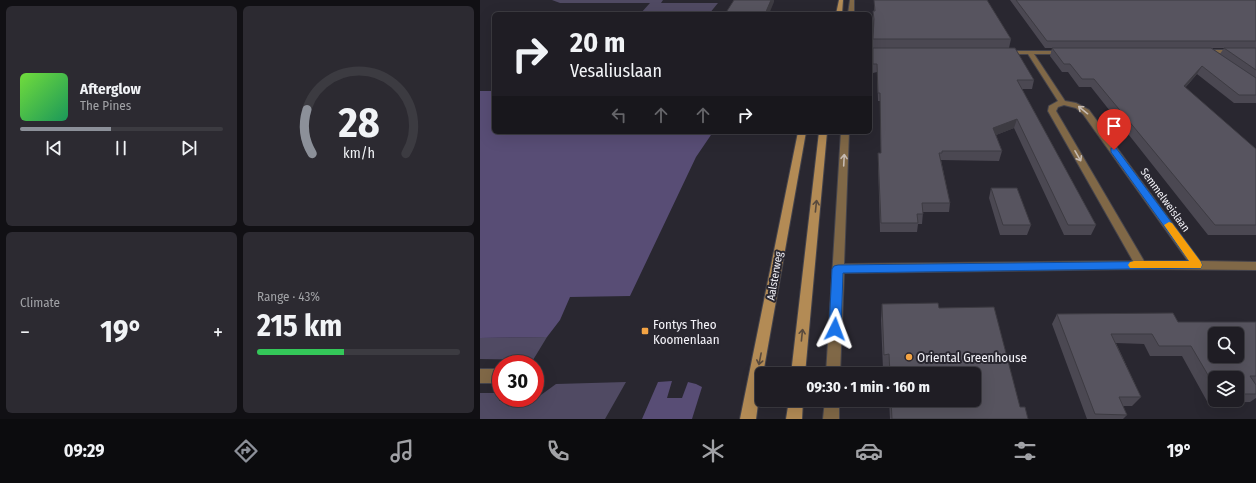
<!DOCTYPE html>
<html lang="en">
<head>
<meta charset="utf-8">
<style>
  :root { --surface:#1f1d24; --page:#2c2a31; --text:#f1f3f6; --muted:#a1a2a6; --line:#3c3b41; --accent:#8c9099 }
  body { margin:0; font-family:"Fira Sans Condensed",sans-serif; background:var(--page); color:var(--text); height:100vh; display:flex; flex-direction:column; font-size:15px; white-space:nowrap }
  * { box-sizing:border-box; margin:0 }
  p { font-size:13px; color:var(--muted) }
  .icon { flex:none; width:22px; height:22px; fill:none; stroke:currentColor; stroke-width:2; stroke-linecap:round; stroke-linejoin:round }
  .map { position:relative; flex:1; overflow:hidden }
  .side { display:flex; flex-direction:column; gap:6px; padding:6px; background:#111014; width:480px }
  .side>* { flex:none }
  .hud { position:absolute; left:12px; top:12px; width:380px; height:122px; border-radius:6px; box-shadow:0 4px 16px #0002,0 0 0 1px var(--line); background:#1f1d24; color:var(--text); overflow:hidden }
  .buttons { position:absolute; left:728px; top:327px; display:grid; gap:8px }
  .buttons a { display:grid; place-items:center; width:36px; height:36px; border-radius:6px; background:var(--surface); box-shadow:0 4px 16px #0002,0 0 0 1px var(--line); font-size:20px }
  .speed { position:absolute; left:12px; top:355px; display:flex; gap:8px; font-size:20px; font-weight:700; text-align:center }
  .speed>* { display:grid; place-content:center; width:52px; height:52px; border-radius:50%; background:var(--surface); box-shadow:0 4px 16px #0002,0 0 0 1px var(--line); line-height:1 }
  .speed .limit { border:6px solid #d22; background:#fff; color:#111 }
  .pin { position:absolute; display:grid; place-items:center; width:34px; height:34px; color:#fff; margin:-41px -17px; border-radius:50% 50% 50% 0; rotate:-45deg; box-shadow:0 0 4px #0007 }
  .pin .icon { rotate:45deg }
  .me { position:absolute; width:44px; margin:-22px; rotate:3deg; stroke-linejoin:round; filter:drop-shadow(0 0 3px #0008) }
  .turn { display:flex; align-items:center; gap:14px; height:84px; padding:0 12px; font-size:18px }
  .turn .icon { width:52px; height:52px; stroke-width:2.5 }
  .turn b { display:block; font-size:28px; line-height:34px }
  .lanes { display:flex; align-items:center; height:38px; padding:0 12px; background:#0003; justify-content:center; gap:20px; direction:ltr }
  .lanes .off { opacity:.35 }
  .big { font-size:30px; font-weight:700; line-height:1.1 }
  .side .widget { flex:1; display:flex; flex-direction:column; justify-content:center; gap:6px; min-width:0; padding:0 14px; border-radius:6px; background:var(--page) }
  .side .dial { align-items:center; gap:0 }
  .dial svg { height:104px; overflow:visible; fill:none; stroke:var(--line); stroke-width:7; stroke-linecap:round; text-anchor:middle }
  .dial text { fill:var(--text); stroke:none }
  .song { display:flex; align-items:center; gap:12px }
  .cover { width:48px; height:48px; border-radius:6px; background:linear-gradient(135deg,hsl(100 70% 55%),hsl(150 70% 35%)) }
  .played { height:4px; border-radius:2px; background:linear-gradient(90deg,var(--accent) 45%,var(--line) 45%) }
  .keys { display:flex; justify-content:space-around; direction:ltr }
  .heat { display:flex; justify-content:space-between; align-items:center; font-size:22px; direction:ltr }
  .charge { height:6px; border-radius:3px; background:linear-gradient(90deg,#34c759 43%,var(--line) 0) }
  .side .tiles { flex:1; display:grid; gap:6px; grid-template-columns:repeat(2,1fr) }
  .trip { position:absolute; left:275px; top:367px; width:226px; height:40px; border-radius:6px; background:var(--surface); box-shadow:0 4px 16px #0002,0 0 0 1px var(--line); font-weight:700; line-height:40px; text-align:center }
  .menu { display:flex; height:64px; justify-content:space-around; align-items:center; background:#0c0c0e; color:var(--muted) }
  .menu .icon { width:28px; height:28px }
  .menu .selected { color:var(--accent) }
  .menu b { font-size:18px; color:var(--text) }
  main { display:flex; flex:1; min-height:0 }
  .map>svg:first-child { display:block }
  .green { fill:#504a63 }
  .forest { fill:#584d75 }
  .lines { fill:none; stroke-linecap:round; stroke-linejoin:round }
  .minor-casing { stroke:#45444c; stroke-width:2 }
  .secondary-casing { stroke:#45444c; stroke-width:2 }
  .minor { fill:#806847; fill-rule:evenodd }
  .secondary { fill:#b38b55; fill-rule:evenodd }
  .wall { fill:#4b4852; fill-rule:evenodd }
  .shaded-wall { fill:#3d3b42 }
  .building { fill:#57545f; stroke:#3d3b42; fill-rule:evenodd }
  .oneway { stroke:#c6bbb2 }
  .oneway2 { stroke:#594a3d }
  .route { fill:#1a73e8; stroke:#114b97 }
  .slow { fill:#f59e0b }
  .poi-dot { fill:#f4a444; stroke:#292730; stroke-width:1.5 }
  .labels { text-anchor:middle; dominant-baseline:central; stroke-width:4; stroke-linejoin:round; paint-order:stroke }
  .street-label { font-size:11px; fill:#f4f3f9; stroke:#292730 }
  .near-poi-label { font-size:13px; fill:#f4f3f9; stroke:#292730; text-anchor:start }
</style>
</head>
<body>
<main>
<section class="side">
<div class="tiles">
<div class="widget">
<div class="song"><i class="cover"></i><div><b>Afterglow</b><p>The Pines</p></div></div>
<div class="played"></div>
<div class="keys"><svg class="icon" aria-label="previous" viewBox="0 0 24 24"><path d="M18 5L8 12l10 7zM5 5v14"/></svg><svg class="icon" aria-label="pause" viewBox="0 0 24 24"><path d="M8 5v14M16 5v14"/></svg><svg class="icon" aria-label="next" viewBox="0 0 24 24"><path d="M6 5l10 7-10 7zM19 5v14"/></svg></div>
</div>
<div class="widget dial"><svg viewBox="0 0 100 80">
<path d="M14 69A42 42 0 1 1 86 69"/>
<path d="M14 69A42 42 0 0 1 10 35" stroke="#8c9099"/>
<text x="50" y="56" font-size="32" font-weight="700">28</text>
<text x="50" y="72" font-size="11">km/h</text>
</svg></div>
<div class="widget"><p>Climate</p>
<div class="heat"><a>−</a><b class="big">19°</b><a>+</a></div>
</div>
<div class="widget"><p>Range · 43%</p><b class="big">215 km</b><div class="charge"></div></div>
</div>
</section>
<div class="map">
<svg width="776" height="419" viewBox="0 0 776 419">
  <rect width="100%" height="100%" fill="#292730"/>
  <!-- green -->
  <path class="green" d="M72 0H183L181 3H238L229 14H160L170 3H80Z
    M67 337 53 360 0 359V338Z
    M146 382 125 419H0V393H21L19 401 54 400 76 384Z"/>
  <!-- forest -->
  <path class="forest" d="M0 91H14V132H233L216 157 150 296 90 297 80 320 67 337 0 338Z
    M192 381 187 398H202L208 382 216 384 222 387 212 419H162L178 382Z"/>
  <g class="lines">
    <!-- minor casing -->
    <g class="minor-casing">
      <path id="minor" d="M370 0H374V14H368Z
        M390 50H406L409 52 406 54H390Z
        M724 50H776V54L722 53 721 52Z
        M522 51H586L587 52 584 54H554L585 101 596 103 609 110 720 261 776 262V270L661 269 364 273 360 374H346L361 132H369L364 264 653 261 568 111 569 106 578 101 548 54H524L521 52ZM584 105 596 108 603 114 708 261H664L576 111 578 107Z
        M0 369H21V383H0Z
        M345 400H359V419H343Z"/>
    </g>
    <!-- secondary casing -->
    <g class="secondary-casing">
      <path id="secondary" d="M359 0H363L362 14H356Z
        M318 132H326L283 374H282L276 419H260Z
        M339 132H347L325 374H311Z
        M309 400H323L322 419H306Z"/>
    </g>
    <!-- minor -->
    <use href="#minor" class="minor"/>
    <!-- secondary -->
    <use href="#secondary" class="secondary"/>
  </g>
  <!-- wall -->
  <path class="wall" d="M394 0 531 39 529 48 554 80 552 89H542L616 225 611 235H584L534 128 516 135 522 151 519 161 461 160 470 203 469 212H443L442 224H438L437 232H400L398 162V153H401L400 101H398L397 72 393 73V39L394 26 393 19V11H394Z
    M530 0H776V103H754L717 74 705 88 776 149V235H728L611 87H599L588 72H582L570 56 572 48H565ZM732 48H744L740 54Z
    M511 188 551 225 547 235H520L509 198Z
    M402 304 459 308 540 407 548 419H410L409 400H494V374H408V370H403L401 320Z
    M577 314 698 322H776V398L770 402 728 403 702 356H670L664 344 636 343 661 397 652 406H643L647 415 643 419H607L572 324ZM735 378H757V400H735Z"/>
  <!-- shaded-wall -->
  <path class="shaded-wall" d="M291 0H294V2L289 14H285Z
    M722 66 717 74 699 94 704 86Z
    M537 119 534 128 511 137 513 128Z"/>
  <!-- building -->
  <path class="building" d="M254 0H291L285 14H245Z
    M394 0H507L531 39H393L394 19 393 11H395Z
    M536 0H776V41H567Z
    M393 48H535L554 80H537L616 225H588L537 119 513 128 522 151H462V153H459L470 203H442L443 214H437L438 223H401L398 153H401L400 93H398L397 64H393Z
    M572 48H731L776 78V95H759L722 66 704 86 776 149V225H735L614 79H602L590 64H584Z
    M744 48H776V70Z
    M511 188H537L551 225H523Z
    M458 303 459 308 514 307 540 407H545L548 419H412L411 400H494V374H410L409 354 404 355 402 304Z
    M693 313 698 322H776V376H770L776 385V394H757V378H735V387L711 346H679L672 334H631L661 397H639L647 415 615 414 577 314ZM735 334H757V356H735Z"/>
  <!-- one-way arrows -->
  <defs><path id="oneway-shaft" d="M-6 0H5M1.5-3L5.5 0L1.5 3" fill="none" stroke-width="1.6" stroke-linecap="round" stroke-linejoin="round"/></defs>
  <g class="oneway">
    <use href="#oneway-shaft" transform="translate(603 110) rotate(-141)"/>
    <use href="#oneway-shaft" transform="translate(598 156) rotate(60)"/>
    <use href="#oneway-shaft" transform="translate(364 160) rotate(-87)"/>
  </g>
  <g class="oneway2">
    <use href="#oneway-shaft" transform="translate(336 206) rotate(-84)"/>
    <use href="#oneway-shaft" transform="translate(322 335) rotate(-84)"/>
    <use href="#oneway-shaft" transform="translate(280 359) rotate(101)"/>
  </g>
  <!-- route -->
  <path class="route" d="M631 148H636L721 262 722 265 721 268 363 273 361 329 359 333 355 334 351 333 349 329 352 269 354 266 358 265 709 261 631 152Z"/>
  <!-- slow -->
  <path class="slow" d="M689 222 692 223 721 262 722 265 721 268H650L648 265 650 262 654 261H709L684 225Z"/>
  <!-- markers -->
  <g class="poi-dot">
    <rect x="161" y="327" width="8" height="8" rx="2"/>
    <circle cx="429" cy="357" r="4"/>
  </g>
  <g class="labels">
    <!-- street labels -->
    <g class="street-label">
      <text transform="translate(685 200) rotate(54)">Semmelweislaan</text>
      <text transform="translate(295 276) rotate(-80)">Aalsterweg</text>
    </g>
    <!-- near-poi labels -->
    <g class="near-poi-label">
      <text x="173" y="324">Fontys Theo<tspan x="173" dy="15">Koomenlaan</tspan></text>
      <text x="437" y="357">Oriental Greenhouse</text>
    </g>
  </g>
</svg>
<div class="buttons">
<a><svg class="icon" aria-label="search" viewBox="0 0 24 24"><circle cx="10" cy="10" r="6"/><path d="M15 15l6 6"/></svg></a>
<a><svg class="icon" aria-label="layers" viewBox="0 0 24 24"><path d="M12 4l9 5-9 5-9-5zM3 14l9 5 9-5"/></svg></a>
</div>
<div class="speed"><div class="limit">30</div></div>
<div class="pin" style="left:634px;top:150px;background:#d93025"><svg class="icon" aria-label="arrive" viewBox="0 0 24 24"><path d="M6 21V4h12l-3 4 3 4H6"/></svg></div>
<svg class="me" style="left:355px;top:329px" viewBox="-20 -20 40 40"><path d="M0-17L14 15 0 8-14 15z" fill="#1a73e8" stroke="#fff" stroke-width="4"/></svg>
<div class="trip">09:30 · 1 min · 160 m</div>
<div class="hud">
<div class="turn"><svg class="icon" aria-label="right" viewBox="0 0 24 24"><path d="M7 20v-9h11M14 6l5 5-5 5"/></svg><div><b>20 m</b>Vesaliuslaan</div></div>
<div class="lanes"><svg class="icon off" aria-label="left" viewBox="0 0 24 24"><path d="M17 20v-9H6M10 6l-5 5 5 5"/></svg><svg class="icon off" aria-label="ahead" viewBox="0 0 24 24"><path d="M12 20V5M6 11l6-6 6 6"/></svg><svg class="icon off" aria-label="ahead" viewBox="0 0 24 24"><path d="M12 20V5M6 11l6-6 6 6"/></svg><svg class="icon" aria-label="right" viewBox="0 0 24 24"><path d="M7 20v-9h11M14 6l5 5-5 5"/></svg></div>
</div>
</div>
</main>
<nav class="menu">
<b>09:29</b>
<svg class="icon selected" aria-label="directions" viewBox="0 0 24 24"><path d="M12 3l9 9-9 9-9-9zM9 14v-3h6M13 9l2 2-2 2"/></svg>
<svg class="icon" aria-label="music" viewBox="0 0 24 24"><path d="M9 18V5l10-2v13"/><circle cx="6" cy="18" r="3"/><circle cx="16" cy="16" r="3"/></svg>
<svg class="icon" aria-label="phone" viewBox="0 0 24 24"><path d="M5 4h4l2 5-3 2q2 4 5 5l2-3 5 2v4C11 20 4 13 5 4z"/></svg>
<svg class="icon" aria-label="climate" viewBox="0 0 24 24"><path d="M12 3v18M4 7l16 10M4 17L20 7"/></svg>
<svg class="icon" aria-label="car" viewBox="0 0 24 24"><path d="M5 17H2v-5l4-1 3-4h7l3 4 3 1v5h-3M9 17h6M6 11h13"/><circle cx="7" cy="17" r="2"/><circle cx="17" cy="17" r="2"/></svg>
<svg class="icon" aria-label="filters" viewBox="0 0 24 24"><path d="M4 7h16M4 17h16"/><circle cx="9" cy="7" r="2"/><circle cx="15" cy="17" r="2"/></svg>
<b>19°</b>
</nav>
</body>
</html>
